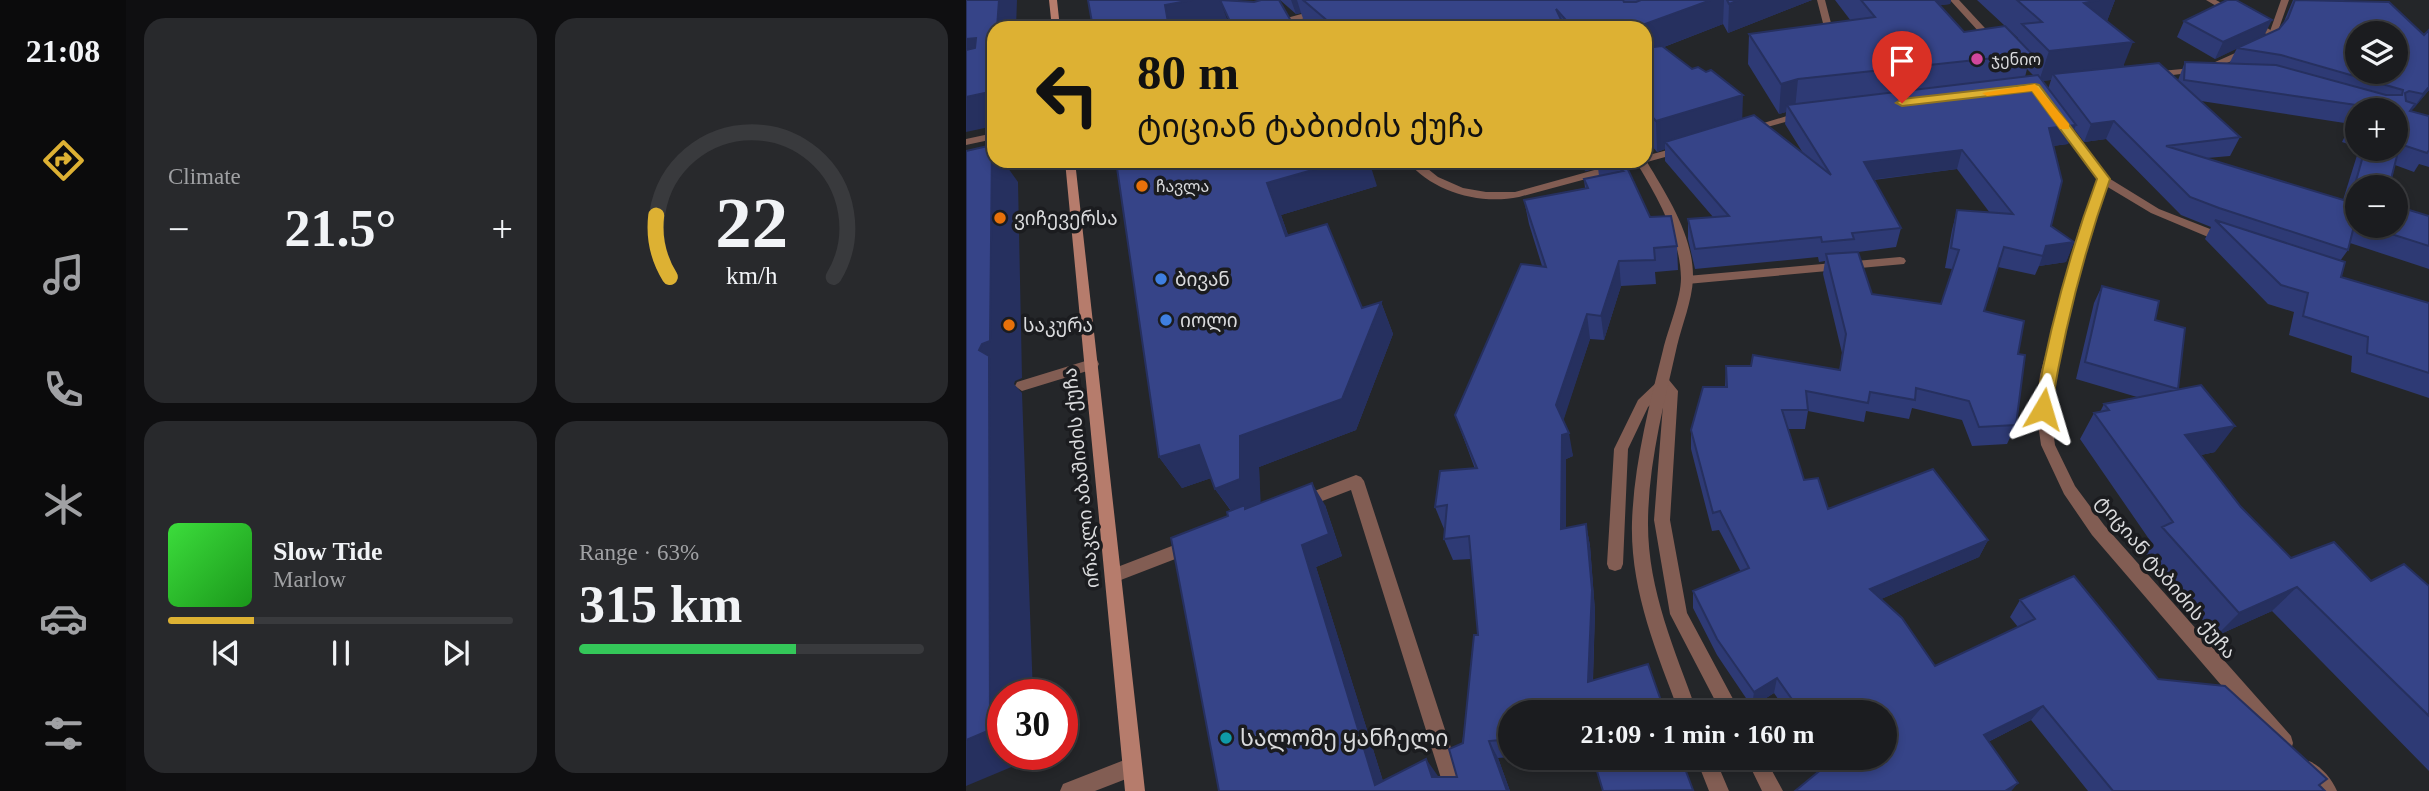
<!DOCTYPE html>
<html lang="en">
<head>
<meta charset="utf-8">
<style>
  :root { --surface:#1b1c1f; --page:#28292c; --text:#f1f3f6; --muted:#a0a1a4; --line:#393a3d; --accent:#ddb133 }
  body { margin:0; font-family:"Times New Roman","Noto Sans Georgian",serif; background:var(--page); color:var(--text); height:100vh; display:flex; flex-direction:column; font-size:26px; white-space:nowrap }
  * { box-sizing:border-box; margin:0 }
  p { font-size:23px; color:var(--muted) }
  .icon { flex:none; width:38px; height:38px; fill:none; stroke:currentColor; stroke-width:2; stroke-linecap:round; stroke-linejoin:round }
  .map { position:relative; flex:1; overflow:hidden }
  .drawer { display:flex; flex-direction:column; gap:18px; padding:18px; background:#0f0f11; width:840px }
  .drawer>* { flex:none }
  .hud { position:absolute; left:21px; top:21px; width:665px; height:147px; border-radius:21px; box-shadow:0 4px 10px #0003,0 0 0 2px var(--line); background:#ddb133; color:#111; overflow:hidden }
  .buttons { position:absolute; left:1379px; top:21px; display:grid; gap:14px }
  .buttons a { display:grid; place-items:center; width:63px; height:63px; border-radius:50%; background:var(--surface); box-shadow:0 4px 10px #0003,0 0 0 2px var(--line); font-size:35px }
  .speed { position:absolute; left:21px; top:679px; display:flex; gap:14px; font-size:35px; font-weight:700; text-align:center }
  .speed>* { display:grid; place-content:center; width:91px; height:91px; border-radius:50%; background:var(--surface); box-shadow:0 4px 10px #0003,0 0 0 2px var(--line); line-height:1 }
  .speed .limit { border:10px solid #d22; background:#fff; color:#111 }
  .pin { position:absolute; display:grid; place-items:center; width:60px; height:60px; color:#fff; margin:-72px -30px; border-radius:50% 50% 50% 0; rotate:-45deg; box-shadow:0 0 7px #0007 }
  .pin .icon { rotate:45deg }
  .me { position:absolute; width:77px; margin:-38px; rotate:7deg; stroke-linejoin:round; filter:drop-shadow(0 0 5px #0008) }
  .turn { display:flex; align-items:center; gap:24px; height:147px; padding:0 35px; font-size:32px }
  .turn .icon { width:91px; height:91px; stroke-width:2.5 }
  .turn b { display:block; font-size:49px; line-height:60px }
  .big { font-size:52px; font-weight:800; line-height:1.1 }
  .drawer .widget { flex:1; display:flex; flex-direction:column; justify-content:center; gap:10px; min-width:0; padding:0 24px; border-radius:21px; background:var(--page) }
  .drawer .dial { align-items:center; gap:0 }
  .dial svg { height:182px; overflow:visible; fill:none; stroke:var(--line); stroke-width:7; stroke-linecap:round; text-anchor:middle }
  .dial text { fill:var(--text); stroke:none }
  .song { display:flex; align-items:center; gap:21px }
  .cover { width:84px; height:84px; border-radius:10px; background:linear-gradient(135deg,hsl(120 70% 55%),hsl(120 70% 35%)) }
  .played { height:7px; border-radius:4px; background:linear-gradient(90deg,var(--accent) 25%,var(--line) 25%) }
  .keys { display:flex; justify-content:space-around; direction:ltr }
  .heat { display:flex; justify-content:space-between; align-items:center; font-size:38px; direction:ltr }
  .charge { height:10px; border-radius:5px; background:linear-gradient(90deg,#34c759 63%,var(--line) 0) }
  .drawer .tiles { flex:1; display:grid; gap:18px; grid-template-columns:repeat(2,1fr) }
  .trip { position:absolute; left:532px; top:700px; width:399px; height:70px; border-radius:35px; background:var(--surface); box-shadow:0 4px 10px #0003,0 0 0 2px var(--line); font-weight:800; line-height:70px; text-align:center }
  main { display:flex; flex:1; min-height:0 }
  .tabs { display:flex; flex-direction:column; width:126px; justify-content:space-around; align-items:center; background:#0b0b0c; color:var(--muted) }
  .tabs .icon { width:49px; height:49px }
  .tabs .current { color:var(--accent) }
  .tabs b { font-size:32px; color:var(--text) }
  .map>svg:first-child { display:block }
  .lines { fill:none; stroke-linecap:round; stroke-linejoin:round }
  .lane { fill:#825d53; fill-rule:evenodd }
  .street { fill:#825d53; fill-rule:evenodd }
  .secondary { fill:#b67c6c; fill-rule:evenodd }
  .wall { fill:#2e3a75; fill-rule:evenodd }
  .shaded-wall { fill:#26305f }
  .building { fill:#364488; stroke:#26305f; stroke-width:2; fill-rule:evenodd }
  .route { fill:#ddb133; stroke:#907321; stroke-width:2 }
  .slow { fill:#f59e0b }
  .hotel-dot { fill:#d1479c; stroke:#1b1c1f; stroke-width:2.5 }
  .food-dot { fill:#e8710a; stroke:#1b1c1f; stroke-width:2.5 }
  .shop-dot { fill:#3f7fe0; stroke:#1b1c1f; stroke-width:2.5 }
  .culture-dot { fill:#0f9aa8; stroke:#1b1c1f; stroke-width:2.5 }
  .labels { text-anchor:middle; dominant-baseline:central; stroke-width:7; stroke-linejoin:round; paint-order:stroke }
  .far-poi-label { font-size:16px; fill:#dadbdd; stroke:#1b1c1f; text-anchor:start }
  .poi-label { font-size:19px; fill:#dadbdd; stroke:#1b1c1f; text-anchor:start }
  .street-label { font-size:19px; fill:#dadbdd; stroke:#1b1c1f }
  .near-poi-label { font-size:23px; fill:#dadbdd; stroke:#1b1c1f; text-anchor:start }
</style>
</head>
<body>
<main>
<nav class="tabs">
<b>21:08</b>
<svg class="icon current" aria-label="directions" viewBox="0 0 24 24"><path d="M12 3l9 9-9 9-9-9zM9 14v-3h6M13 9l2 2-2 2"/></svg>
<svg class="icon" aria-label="music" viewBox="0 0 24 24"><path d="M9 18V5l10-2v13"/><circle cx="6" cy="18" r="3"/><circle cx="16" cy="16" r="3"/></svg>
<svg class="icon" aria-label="phone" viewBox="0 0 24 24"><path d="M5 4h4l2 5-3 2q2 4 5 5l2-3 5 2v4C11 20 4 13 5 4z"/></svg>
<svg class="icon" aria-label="climate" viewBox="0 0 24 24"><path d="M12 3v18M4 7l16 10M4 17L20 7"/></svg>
<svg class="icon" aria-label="car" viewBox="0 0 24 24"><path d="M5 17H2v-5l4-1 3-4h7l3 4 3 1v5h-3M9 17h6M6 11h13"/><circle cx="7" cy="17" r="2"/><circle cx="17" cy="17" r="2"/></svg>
<svg class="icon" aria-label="filters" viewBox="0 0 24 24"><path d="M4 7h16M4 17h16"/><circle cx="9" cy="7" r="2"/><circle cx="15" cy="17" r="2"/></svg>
</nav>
<section class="drawer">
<div class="tiles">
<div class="widget"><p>Climate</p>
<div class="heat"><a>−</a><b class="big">21.5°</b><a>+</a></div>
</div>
<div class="widget dial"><svg viewBox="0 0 100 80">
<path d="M14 69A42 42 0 1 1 86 69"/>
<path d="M14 69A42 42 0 0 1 8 42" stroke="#ddb133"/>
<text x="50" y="56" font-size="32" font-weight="700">22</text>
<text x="50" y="72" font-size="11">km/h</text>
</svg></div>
<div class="widget">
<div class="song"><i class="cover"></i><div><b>Slow Tide</b><p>Marlow</p></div></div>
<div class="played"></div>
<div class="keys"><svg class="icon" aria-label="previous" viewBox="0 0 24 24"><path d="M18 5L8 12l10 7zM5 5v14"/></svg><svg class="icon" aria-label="pause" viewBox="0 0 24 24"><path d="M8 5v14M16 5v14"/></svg><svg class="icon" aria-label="next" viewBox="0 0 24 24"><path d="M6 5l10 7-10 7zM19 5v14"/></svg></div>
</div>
<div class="widget"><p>Range · 63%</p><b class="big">315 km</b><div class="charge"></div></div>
</div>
</section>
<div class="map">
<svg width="1463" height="791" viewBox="0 0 1463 791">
  <rect width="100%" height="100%" fill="#242629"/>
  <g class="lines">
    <!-- lane -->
    <path class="lane" d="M851 0H859L866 27 856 41 853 42 848 39 858 27Z
      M1315 0H1323L1311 34 1304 36 1303 34Z
      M28 133V139L0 145V139Z
      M934 257 938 258 940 261 938 264 721 284 715 280 721 276Z
      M126 359 131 360 133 364 131 368 56 391 49 386 51 382Z
      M698 379 703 380 712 391 704 520 721 613 774 712H755L704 614 688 520 698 392 682 407 662 449 657 564 655 569 649 571 643 569 641 564 648 449 672 400 693 380Z
      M390 475 395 477 398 481 499 791H479L385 490 338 508 333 507 330 502 333 497Z
      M224 539 230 541 232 546 230 551 147 583 141 581 139 576 141 571Z
      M780 758H799L817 791H796Z"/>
    <!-- street -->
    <path class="street" d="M984 0H993L1030 40V44H1024Z
      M1240 0H1250L1271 12 1264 14Z
      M354 9 358 12 357 14 298 28H283Z
      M1282 20H1288L1311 34 1302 45 1245 70 1184 78 1179 75 1184 72 1238 67 1296 41 1302 35 1282 24Z
      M837 111 841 112V116L783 132 778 129Z
      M1094 118 1098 119 1141 177 1193 209 1262 236 1264 239 1258 243 1254 242 1185 213 1140 186 1125 229 1088 375 1084 409 1089 445 1109 486 1138 525 1325 736 1327 743 1325 750 1318 752 1311 750 1126 535 1098 494 1075 445 1070 409 1074 375 1113 229 1131 179 1089 121Z
      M717 146 722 149 721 151 681 162C702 197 728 237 727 279 726 301 716 325 711 346 698 404 682 464 682 524 682 591 709 650 731 712H713C690 651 664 589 666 522 668 464 683 406 697 350 702 329 715 299 715 278 714 236 692 199 672 165L553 197C513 205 467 192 441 161H452L472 177 497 188 520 192H549L661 161H679V156Z
      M166 757 173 760 176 767 173 774 129 791H94L97 784Z
      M730 758H749L763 791H743Z
      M1343 761C1355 766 1366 779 1371 791H1348L1333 771 1336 764Z"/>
    <!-- secondary -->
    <path class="secondary" d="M83 0H91L94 28H86Z
      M99 161H109L179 791H159Z"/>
  </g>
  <!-- wall -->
  <path class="wall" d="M314 0H846L762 33 757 24 698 47 776 119 837 153 819 124 820 112 813 114 782 64 783 34 885 21 869 0H985L984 4 974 5 998 32 1052 39V38L1011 0H1149L1141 21 1158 66 1212 80 1219 62 1263 64 1271 48 1249 59 1211 37 1218 21 1298 36 1273 47 1313 29 1317 24 1327 0H1356L1463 90 1445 111 1463 116V167L1453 164 1448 172 1429 165 1391 187V226H1430L1463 216V269L1384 243 1382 250 1374 261 1375 277 1463 303V398L1385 372 1386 356 1323 335 1328 312 1302 304 1239 239 1245 227 1215 215 1140 139 1118 142 1108 129 1102 144 1087 146 1085 226 1108 242 1100 262 1073 266 1069 275 1032 267 1018 311 1052 354 1050 425 1041 444 1006 446 996 420 946 408 943 419 900 411 898 422 842 411 839 429H822L838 480 862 509 1022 540 1013 557 915 599 969 666 1052 627 1044 617 1054 600 1192 679 1353 785 1359 791H1122L1065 720 1022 742 1052 783 1045 791H829L859 767 853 758H919V712H821L808 693 786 707 751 655 727 608V591L775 572 753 530 746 531 725 449V430L759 387 760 366 874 370 876 353 857 274 859 261 853 262 852 257 729 269 722 239V219L747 217 699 161V149L691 152 679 138V28H346L338 21 335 13 330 14ZM1061 69 1068 76 1059 77ZM1085 80 1082 89 1076 81ZM1235 101 1385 124 1376 142 1391 147V110H1430V149H1393L1377 200 1241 158 1264 156 1274 137ZM991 169 1024 213 991 210 986 230 979 268 986 269 975 304 906 294 892 252 930 247 935 228 908 180Z
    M460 161H492L475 166Z
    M604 161H658L684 217 711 246 712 270 689 272 690 284 655 286 638 340 624 339 597 420 607 456 600 459V528L620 524 624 546 629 611 627 681 544 712V757L532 758 544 791H253L262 516 265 511 249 489 245 478 216 488 193 457 154 184 411 186 315 215 322 235 396 308 415 302 427 334 390 430 293 467 294 503 359 505 376 556 350 567 417 781 491 777 512 635 505 559 487 560 478 539V529L469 507 509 469 489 415 576 266 563 224 558 200 619 188 618 179 633 176 632 168 620 171Z
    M1136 286 1212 389 1249 452 1235 455 1275 507 1325 558 1405 581 1463 586V771L1306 611 1250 636 1178 552 1185 542 1114 439 1128 413 1134 412 1138 404 1171 397 1110 379 1128 303Z"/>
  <!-- shaded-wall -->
  <path class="shaded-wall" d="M33 0H51L50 28H31Z
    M226 0H254L263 24 243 28H203L199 5Z
    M325 0H331L335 13 330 14Z
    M745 0H758L757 24 682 53 679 66V28L671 27Z
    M773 0H846L762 33 763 4Z
    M948 0H985L984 4 946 9Z
    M1133 0H1149L1139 26 1118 3Z
    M1306 20 1298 36 1249 59 1257 42Z
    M10 38 28 65 0 72V39Z
    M1167 42 1155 72 1087 74 1085 80 1073 81 1083 51Z
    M832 79 829 109 821 105 820 112 813 114 815 84Z
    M1463 87V90L1445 112 1457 94Z
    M28 91V126L0 132V97Z
    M777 95 776 126 699 142V149L691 152 690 121Z
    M1148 121 1140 139 1118 142 1125 124Z
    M1110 125 1102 144 1076 147 1083 128Z
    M26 145 28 148V161H37L52 182 56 378 49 381 48 384 56 393 67 695H37V754H69V757L0 786V740L13 350Z
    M996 150 991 169 895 181 898 162Z
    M378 161H403L411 186 315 215 334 268 320 236 301 183Z
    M473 161H492L475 166Z
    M619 161H631L632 167 620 171Z
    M1108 242 1100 262 1073 266 1080 246Z
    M653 261 655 286 638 340 635 316Z
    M415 302 427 334 390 430 293 467 295 509 271 518 249 489 274 436Z
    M621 314 624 339 595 428 590 405Z
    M1269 426 1249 452 1201 462 1219 435Z
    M603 433 607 456 600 459V551L595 529 596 435Z
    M233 445 254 475 216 488 193 457Z
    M346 483 359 505 376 556 350 567 420 791 409 785 336 545Z
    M620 524 624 546 629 611 626 701 622 682Z
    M1022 540 1013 557 899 606 904 589Z
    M1331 587 1306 611 1250 636 1273 613Z
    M811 678 808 693 786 707 788 692Z
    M1077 706 1065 720 1008 749 1018 735Z
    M523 741 532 758 544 791H541Z
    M460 759 472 776 477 791 466 777Z
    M1052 783 1045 791H1039Z"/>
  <!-- building -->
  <path class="building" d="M0 0H33L31 28H28V91L0 97V50L9 48 10 38 0 39Z
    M122 0H226L199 5 203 28H127Z
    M254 0 288 2 295 0H313L329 28H267Z
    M337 0H657L658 2H670L675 0H745L671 27 672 28H607L590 9 599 28H370Z
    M761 0H773L763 4Z
    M895 0H969L998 32 1039 26 1066 54 832 79 815 84 783 34 909 17Z
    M1051 0H1133L1118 3 1167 42 1083 51 1056 24 1076 22Z
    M1261 0H1270L1306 20 1257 42 1218 21Z
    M1329 0 1423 2 1458 35 1463 30V87L1457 94 1443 91 1439 93 1440 101 1449 104 1444 111 1463 116V150L1461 153 1434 144 1423 187H1391V223L1389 222 1382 250 1253 208 1224 197 1148 121 1125 124 1087 74 1193 63 1274 137 1200 146 1384 202 1399 149H1430V110H1394L1397 106 1218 80 1219 62 1310 65 1420 95H1436L1437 90 1315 55 1271 48 1313 29 1322 18ZM1391 33H1430V72H1391Z
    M696 46 726 69 732 67 740 72 745 70 777 95 690 121 679 109V48Z
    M1072 75 1110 125 1083 128 1096 181 1085 226 1108 242 1080 246 1077 256 1038 247 1018 311 1058 321 1052 354 1059 355 1050 425 1013 427 1003 401 950 388 949 400 904 392 902 403 840 391 842 410H816L838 480 852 478 862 509 967 469 1022 540 904 589 936 618 969 666 1069 619 1054 600 1108 576 1192 679 1259 686 1361 779 1353 785 1359 791H1147L1077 706 1018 735 1052 783 1039 791H829L868 759 867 758H919V712H835L811 678 788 692 751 639 727 591 783 568 754 511 747 513 725 430 737 387H761L760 366H785L787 355 874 370 880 334 860 254 892 252 906 294 975 304 993 250 985 248 991 210 1047 214 996 150 898 162 935 228 886 233 888 239 856 242 855 237 729 249 722 219 763 216 699 142 788 115 865 175 821 105Z
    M1391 117V125L1388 124Z
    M26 145 24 341 16 344 13 350 23 356 24 730 0 740V151Z
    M150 161H378L301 183 320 236 361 224 396 308 415 302 376 399 274 436V479L249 489 233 445 193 457Z
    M640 161H658L684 217 705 216 711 246 688 248 689 260 653 261 635 316 621 314 590 405 603 433 596 435 595 529 620 524 626 590 622 682 682 664 699 712H544V739L523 741 541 791H253L205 538 262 516 261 512 279 505V509L346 483 363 534 336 545 409 785 460 759 466 777H491L483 749 497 743 508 635H512L503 536 478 539 481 505 469 507 474 471 511 468 489 415 555 264 580 267 558 200 622 188 618 179 657 171Z
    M1430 206 1463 216V246L1400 226H1430Z
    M1249 220 1379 262 1375 277 1463 303V373L1401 353 1402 337 1337 316 1342 293 1315 285Z
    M1136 286 1193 301 1189 320 1219 328 1212 389 1119 362Z
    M1235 385 1269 426 1219 435 1275 507 1325 558 1368 542 1405 581 1438 564 1463 586V716L1331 587 1273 613 1196 527 1207 522 1128 413 1143 410 1138 404Z
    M627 758H715L727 790 637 791Z"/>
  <!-- route -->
  <path class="route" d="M1069 84 1073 85 1144 179C1117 254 1098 331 1085 409L1077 415 1069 409C1083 331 1103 254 1131 179L1066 91 936 106 930 103 936 99Z"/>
  <!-- slow -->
  <path class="slow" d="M1069 84 1103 124V129H1094L1066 91 1021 96 1016 93Z"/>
  <!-- markers -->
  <circle class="hotel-dot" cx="1011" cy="59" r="7"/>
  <g class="food-dot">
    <circle cx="176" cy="186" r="7"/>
    <circle cx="34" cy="218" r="7"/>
    <circle cx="43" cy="325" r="7"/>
  </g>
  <g class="shop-dot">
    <circle cx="195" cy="279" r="7"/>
    <circle cx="200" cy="320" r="7"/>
  </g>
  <circle class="culture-dot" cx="260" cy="738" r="7"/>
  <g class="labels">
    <!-- far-poi labels -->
    <g class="far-poi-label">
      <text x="1025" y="59">ჯენიო</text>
      <text x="190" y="186">ჩავლა</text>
    </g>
    <!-- poi labels -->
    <g class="poi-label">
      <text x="48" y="218">ვიჩევერსა</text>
      <text x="209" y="279">ბივან</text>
      <text x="214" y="320">იოლი</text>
      <text x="57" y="325">საკურა</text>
    </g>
    <!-- street labels -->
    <g class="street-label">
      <text transform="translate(115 478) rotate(-96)">ირაკლი აბაშიძის ქუჩა</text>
      <text transform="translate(1200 577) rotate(50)">ტიციან ტაბიძის ქუჩა</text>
    </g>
    <!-- near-poi labels -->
    <g class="near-poi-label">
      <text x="274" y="738">სალომე ყანჩელი</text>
    </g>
  </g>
</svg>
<div class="buttons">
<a><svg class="icon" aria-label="layers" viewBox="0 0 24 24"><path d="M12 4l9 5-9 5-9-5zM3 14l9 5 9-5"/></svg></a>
<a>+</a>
<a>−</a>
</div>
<div class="speed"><div class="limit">30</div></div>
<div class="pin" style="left:936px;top:103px;background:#d93025"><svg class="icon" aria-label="arrive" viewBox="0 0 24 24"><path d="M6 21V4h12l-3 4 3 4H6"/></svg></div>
<svg class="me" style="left:1077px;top:409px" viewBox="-20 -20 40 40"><path d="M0-17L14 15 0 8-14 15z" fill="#ddb133" stroke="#fff" stroke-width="4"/></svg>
<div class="trip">21:09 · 1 min · 160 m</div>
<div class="hud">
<div class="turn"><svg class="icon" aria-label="left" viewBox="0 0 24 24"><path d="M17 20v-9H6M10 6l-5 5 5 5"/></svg><div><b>80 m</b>ტიციან ტაბიძის ქუჩა</div></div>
</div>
</div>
</main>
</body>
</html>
